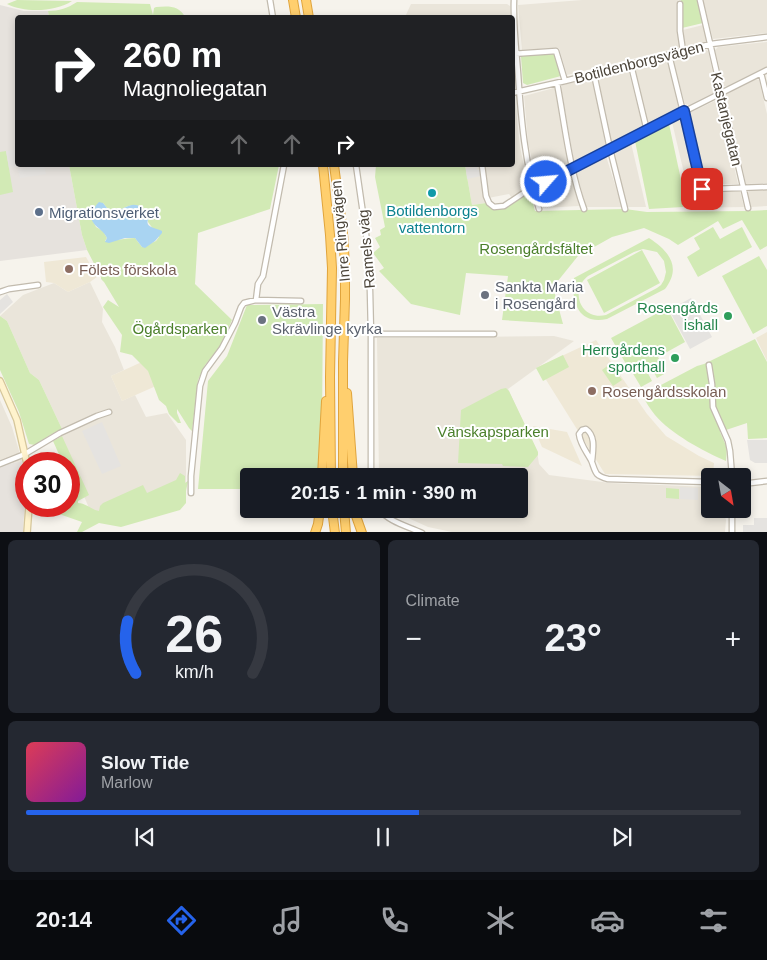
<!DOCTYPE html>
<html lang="en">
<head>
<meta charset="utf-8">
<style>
  :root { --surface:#171b24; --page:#242831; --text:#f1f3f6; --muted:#9ea1a6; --line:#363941; --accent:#2563eb }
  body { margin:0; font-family:Helvetica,sans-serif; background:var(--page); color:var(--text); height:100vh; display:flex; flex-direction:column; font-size:19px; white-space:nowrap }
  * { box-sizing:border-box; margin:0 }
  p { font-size:16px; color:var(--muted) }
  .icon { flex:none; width:28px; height:28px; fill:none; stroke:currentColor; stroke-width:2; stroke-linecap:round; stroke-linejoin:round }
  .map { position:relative; height:532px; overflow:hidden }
  .side { display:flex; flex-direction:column; gap:8px; padding:8px; background:#0d0f14; flex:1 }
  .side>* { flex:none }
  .hud { position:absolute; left:15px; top:15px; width:500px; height:152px; border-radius:5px; box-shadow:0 2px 8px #0003; background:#202124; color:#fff; overflow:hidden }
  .needle { width:32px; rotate:149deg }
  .tools { position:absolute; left:701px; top:468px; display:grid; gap:10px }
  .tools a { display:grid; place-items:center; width:50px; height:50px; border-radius:5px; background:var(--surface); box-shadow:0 2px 8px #0003; font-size:25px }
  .speed { position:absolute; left:15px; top:452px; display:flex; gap:10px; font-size:25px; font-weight:700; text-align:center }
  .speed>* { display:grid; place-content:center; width:65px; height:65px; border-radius:50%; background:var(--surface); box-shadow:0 2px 8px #0003; line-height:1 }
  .speed .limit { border:8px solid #d22; background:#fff; color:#111 }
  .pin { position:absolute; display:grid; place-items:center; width:42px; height:42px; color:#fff; margin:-21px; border-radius:10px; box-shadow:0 2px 8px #0006 }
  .me { position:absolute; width:55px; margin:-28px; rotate:63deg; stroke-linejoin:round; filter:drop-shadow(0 0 4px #0008) }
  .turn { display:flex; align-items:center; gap:18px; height:105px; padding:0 25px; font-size:22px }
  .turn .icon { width:65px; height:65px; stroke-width:2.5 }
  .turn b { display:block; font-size:35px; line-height:42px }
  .lanes { display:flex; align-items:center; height:48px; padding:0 25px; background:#0003; justify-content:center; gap:25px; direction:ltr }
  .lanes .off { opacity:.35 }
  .big { font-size:38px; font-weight:600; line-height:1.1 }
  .side .card { flex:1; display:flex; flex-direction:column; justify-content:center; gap:8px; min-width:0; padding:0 18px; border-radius:8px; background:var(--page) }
  .side .dial { align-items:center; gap:0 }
  .dial svg { height:130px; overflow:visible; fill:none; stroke:var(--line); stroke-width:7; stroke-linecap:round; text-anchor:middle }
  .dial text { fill:var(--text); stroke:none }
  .song { display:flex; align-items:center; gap:15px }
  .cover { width:60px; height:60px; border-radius:8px; background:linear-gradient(135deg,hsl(350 70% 55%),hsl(290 70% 35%)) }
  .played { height:5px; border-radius:2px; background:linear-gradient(90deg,var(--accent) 55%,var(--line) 55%) }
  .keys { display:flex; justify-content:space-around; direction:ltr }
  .heat { display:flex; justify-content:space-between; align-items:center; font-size:28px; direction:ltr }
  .side .tiles { flex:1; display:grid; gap:8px; grid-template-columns:1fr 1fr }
  .card:last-child { grid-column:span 2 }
  .trip { position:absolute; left:240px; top:468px; width:288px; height:50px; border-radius:5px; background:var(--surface); box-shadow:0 2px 8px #0003; font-weight:600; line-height:50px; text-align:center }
  .tabs { display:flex; height:80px; justify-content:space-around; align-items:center; background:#090b0e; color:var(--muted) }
  .tabs .icon { width:35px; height:35px }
  .tabs .on { color:var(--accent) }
  .tabs b { font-size:22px; color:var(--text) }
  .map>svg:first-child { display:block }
  .residential { fill:#eae5da }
  .industrial { fill:#e6e2dd }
  .education { fill:#efe8d6 }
  .green { fill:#d2eab5; fill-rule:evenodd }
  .parking { fill:#e5e3e0 }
  .water { fill:#a9d4f2 }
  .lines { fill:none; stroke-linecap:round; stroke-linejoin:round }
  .minor-casing { stroke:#c2bbae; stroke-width:7 }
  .secondary-casing { stroke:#d6c79b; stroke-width:8 }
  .motorway-casing { stroke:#e0a43c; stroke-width:10 }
  .minor { stroke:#fff; stroke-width:4.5 }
  .secondary { stroke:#fff3cd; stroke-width:5.5 }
  .motorway { stroke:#ffcf6e; stroke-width:8 }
  .route-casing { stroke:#184099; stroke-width:12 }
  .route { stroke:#2563eb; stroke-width:9 }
  .culture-dot { fill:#0f9aa8; stroke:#fff; stroke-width:2 }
  .service-dot { fill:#5c6f8a; stroke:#fff; stroke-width:2 }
  .education-dot { fill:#8d6e63; stroke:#fff; stroke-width:2 }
  .worship-dot { fill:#6b7280; stroke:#fff; stroke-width:2 }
  .leisure-dot { fill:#2e9e5b; stroke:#fff; stroke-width:2 }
  .labels { text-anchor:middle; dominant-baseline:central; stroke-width:4; stroke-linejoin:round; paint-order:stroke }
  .street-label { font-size:15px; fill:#4b4439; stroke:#fff }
  .culture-label { font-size:15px; fill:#0d838f; stroke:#fff }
  .service-label { font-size:15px; fill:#4e5e75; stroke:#fff; text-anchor:start }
  .park-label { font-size:15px; fill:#4a7f2a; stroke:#fff }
  .education-label { font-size:15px; fill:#785e54; stroke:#fff; text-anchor:start }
  .worship-label { font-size:15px; fill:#5b616d; stroke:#fff; text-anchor:start }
  .leisure-label { font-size:15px; fill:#27864d; stroke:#fff; text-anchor:end }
</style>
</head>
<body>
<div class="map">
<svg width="767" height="533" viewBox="0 0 767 533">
  <rect width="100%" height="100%" fill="#f6f3ec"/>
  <!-- residential -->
  <path class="residential" d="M582 0H678L680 47 567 75 559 48 522 50 518 5Z
    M703 0H767V33L713 39Z
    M411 4H507L510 6V17H405Z
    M703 25 707 42 685 47 683 30Z
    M767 42V66L727 86H724L715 50 718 47Z
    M706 50 708 51 717 90 715 92 689 105 685 104 673 60 674 57Z
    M666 60 668 62 680 110 649 126 648 124 634 69 636 67Z
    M628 69 643 127 642 129 612 143 610 141 597 78 598 76Z
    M591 79 594 81 606 147 577 162 574 161 561 89 562 85Z
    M756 79 759 80 767 114V183L746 184 726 94Z
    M554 88 556 90 570 166 538 181 536 180 528 142 524 96Z
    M513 97 515 99 520 147 528 184 526 188 512 198 509 194 488 198 483 165H512Z
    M719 99 738 184H703L687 114Z
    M682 118 698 184 697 186H687L672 122Z
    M631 143 646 207H627L612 152 613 150Z
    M606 156 622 207H586L576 170Z
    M465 165H480L484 198 486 203 472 205Z
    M571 173 579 206 543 208 539 191V189Z
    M750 190H767V206L751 207 747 193Z
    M740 191 744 207 685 208V193Z
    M90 282 103 309 102 322 115 347 124 370 111 376 122 401 135 395 146 417 167 413 186 440V484L92 515 60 440 62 429 39 380 30 373 7 321 0 316 23 295 54 283 68 292Z
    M554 336 574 341 508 389 537 451 539 464 549 475 610 483 710 487V509H722L726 520 725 532H452L428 527 393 511 390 509H519V476H379L377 338Z
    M0 400 12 427 22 461 9 464 0 468Z"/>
  <!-- industrial -->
  <path class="industrial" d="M0 5 24 11H48L49 17 18 18V165H69L82 235 87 250 0 261Z
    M22 461 25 499 23 532 0 533V468L9 464Z"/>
  <!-- education -->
  <path class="education" d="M86 257 97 277 90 282 68 292 54 283 46 282 44 262Z
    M767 332V361L756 338Z
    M596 340 647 414 666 436 699 456 714 463 713 476 605 474 538 367Z
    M144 361 156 386 122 401 111 376Z
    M533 426 567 432 582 466 542 447Z"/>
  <!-- green -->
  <path class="green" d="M17 0 71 1H72C55 12 25 13 7 4Z
    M681 0H697L703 23 682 28Z
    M77 2 150 4 153 15 154 8 156 7C168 6 179 5 185 17H49L48 11C59 11 68 8 77 2Z
    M554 52 556 54 561 76 527 85 523 83 521 56Z
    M669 124 683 189V207L649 209 635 141Z
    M6 151 13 192 0 195V152Z
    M69 165H279L270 209 198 233 195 284 232 320 221 345 205 365 198 380 192 431 189 428 177 409V413L181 423H178L169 414 166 406 159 400 148 371 132 355 120 352 122 335 103 307 108 300 119 307 104 282 101 279V277L87 250 82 235ZM103 203 107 208 115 213C130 204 137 201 150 215L148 220V222L159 237 156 241 142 247 135 238C125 238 115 241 105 241L107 238 103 231 96 227 91 217 96 206Z
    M376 165H465L472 205 486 203C489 206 492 209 497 209 506 210 522 197 530 191L535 211 625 209 647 212 748 211 767 210V246L760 250 742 220 723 229 718 221 678 245 669 239 644 228 612 237 578 256 553 287 563 324 502 320 508 276 466 273 460 315 411 304 379 271 384 268 373 253 380 247 375 238 381 235 380 230 385 227 375 177Z
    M713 227 720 239 742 227 752 247 698 277 687 257 700 249 694 238Z
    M649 238C669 251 682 267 665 289L607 319C578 325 571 302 574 278ZM643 249 657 252 664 261 666 272 664 280 661 285 657 288 606 315C581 321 569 291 588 276L634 252Z
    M642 250 660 283 604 313 587 280Z
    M759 256 767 270V326L753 334 722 276Z
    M323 304 322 426 318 476H249V489H198L208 381 227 356 247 305Z
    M667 308 685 342 658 357 666 373 657 378 648 362 630 371 611 338Z
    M0 316 7 321 30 373 39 380 62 429 50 435 35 445 29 444 19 412 0 370Z
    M755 339 767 362V438L748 439 747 423 720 432 727 448 726 461C703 451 671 434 655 415 650 409 646 402 642 395L697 366 704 364Z
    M563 355 569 367 543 381 536 368Z
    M610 364 622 380 613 386 602 370Z
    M644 366 652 381 641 387 632 372Z
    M506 388 509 391 538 452V455L528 467 503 466 502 464 458 463 461 410 501 389Z
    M62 436 89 495 78 501V503C86 503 92 510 99 511L100 506 103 503 143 485 147 493 176 480 180 473 185 476V483L188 481 186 491V503L180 510 121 527 99 523 82 532H77L82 522 42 508 41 506H69V464H58L61 459 53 441Z
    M666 488 679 489V499L666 498Z"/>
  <!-- parking -->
  <path class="parking" d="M17 149 18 165H27L9 168 6 151Z
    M39 165H44L46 174 20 178 18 169Z
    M477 167V170H480L481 176 467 179 466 169Z
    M7 294 13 302 0 314V300Z
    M691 298 712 337 690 349 669 310Z
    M102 422 121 466 102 474 82 431Z
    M747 440H767V463H755L750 460Z
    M680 487 698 488V500L680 499Z
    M754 518H767V532H743V525H754Z"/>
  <!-- water -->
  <path class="water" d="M99 202 103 203 107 208 115 213C131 204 136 199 150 216 142 228 155 227 162 231V233L155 241 145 248 142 247 135 238H125L109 243 105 242 107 238C103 228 88 225 92 213 94 209 95 206 99 202Z"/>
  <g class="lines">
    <!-- minor casing -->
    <g class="minor-casing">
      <path id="minor" d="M270 0 273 18
        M514 0C513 24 516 49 518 73 521 119 525 165 539 209
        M700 0 748 208
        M680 4V31L683 51
        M512 54 556 51 565 81
        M669 55 702 189
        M631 65 647 131
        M761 73 767 98
        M594 74 610 149 625 209
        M557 83C565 125 569 168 584 209
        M512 93 565 81 711 44 767 37
        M356 165 367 241 370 291 371 334V476
        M482 165 486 196 489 203 494 207 504 206 528 190 767 70
        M686 190 767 187
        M0 292 9 289 38 285
        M256 300 258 284 263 276 284 165
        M371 334H494
        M709 365 712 384 713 407 728 441 730 451 732 476
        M592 461C593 450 596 436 586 429L582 430 579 434C580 444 586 451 591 460 593 464 594 470 597 474 600 477 604 478 608 479L710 482
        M0 464 25 454 60 433 97 416 109 412
        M742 484 767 481
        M191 493V476L200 386 205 371 222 348 235 323 241 307 244 303 256 300 301 301
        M379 509C389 522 407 526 422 533
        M732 509V533"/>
    </g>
    <!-- secondary casing -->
    <g class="secondary-casing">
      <path id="secondary" d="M0 381 17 420 27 464
        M27 533 29 506"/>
    </g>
    <!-- motorway casing -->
    <g class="motorway-casing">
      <path id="motorway" d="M293 0 296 18
        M306 0 309 18
        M323 165 330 235 332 268 330 377 331 476
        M334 165 343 233 345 265V299L343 362V476
        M347 393 353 476
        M322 476 326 401
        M332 509 335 533
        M344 509 346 533
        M355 509 356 516 362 533
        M315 533 318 524 320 509"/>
    </g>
    <!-- minor -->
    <use href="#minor" class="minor"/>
    <!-- secondary -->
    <use href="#secondary" class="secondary"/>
    <!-- motorway -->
    <use href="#motorway" class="motorway"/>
  </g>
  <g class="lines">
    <!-- route casing -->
    <g class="route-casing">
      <path id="route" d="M546 182 684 111 702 189"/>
    </g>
    <!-- route -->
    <use href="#route" class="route"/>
  </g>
  <!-- markers -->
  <circle class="culture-dot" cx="432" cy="193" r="5"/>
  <circle class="service-dot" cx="39" cy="212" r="5"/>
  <g class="education-dot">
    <circle cx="69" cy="269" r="5"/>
    <circle cx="592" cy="391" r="5"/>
  </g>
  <g class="worship-dot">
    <circle cx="485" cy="295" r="5"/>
    <circle cx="262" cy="320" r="5"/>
  </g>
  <g class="leisure-dot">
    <circle cx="728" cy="316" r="5"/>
    <circle cx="675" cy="358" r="5"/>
  </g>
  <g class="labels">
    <!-- street labels -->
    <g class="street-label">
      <text transform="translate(639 62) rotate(-14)">Botildenborgsvägen</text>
      <text transform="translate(727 119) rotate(77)">Kastanjegatan</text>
      <text transform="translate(340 231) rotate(-95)">Inre Ringvägen</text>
      <text transform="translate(366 249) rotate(-95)">Ramels väg</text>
    </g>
    <!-- culture labels -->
    <g class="culture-label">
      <text x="432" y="210">Botildenborgs<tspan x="432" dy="17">vattentorn</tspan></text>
    </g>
    <!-- service labels -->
    <g class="service-label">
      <text x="49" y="212">Migrationsverket</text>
    </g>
    <!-- park labels -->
    <g class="park-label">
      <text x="536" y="248">Rosengårdsfältet</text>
      <text x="180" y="328">Ögårdsparken</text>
      <text x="493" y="431">Vänskapsparken</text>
    </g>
    <!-- education labels -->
    <g class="education-label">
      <text x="79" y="269">Fölets förskola</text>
      <text x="602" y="391">Rosengårdsskolan</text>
    </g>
    <!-- worship labels -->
    <g class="worship-label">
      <text x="495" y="286">Sankta Maria<tspan x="495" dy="17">i Rosengård</tspan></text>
      <text x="272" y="311">Västra<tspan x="272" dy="17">Skrävlinge kyrka</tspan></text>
    </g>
    <!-- leisure labels -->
    <g class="leisure-label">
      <text x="718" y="307">Rosengårds<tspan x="718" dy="17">ishall</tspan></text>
      <text x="665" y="349">Herrgårdens<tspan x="665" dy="17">sporthall</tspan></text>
    </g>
  </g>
</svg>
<div class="tools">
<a><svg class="needle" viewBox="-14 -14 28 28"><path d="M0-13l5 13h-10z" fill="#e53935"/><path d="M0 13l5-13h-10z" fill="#9ea1a6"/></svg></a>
</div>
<div class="speed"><div class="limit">30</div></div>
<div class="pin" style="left:702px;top:189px;background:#d93025"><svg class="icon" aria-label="arrive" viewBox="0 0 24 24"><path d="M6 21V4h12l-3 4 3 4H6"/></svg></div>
<svg class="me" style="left:546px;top:182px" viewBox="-20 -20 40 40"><circle r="17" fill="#2563eb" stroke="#fff" stroke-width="3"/><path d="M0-11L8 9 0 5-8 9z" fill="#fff"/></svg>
<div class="trip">20:15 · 1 min · 390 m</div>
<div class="hud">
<div class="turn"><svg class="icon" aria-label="right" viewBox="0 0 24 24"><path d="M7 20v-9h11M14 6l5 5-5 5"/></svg><div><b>260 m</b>Magnoliegatan</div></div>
<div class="lanes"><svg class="icon off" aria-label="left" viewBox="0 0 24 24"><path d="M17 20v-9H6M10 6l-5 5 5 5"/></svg><svg class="icon off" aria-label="ahead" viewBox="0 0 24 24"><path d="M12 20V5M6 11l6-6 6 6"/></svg><svg class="icon off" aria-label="ahead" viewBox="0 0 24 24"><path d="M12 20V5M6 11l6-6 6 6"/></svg><svg class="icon" aria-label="right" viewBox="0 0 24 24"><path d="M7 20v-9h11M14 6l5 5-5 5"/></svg></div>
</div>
</div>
<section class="side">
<div class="tiles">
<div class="card dial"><svg viewBox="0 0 100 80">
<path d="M14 69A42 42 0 1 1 86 69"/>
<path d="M14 69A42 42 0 0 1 9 37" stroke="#2563eb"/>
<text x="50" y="56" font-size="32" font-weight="700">26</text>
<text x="50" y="72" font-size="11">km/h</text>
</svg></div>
<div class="card"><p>Climate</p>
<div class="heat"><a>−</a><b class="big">23°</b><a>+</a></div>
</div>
<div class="card">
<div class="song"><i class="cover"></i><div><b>Slow Tide</b><p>Marlow</p></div></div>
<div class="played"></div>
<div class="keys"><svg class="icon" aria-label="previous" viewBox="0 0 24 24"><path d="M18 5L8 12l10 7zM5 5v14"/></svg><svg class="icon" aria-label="pause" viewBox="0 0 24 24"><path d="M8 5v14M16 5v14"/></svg><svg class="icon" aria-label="next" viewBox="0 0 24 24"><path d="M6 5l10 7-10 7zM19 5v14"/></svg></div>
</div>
</div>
</section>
<nav class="tabs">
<b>20:14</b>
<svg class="icon on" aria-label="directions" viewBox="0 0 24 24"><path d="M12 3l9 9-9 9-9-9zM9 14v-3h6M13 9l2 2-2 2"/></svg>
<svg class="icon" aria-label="music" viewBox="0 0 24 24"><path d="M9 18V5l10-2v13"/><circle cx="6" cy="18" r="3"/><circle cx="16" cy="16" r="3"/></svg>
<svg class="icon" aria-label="phone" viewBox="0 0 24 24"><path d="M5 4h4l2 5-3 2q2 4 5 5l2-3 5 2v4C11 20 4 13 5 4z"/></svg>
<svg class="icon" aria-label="climate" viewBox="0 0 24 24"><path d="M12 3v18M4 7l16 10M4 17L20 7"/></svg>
<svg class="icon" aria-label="car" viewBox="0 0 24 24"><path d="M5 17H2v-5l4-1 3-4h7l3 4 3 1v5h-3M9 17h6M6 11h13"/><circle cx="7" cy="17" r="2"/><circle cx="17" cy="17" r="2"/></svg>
<svg class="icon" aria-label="filters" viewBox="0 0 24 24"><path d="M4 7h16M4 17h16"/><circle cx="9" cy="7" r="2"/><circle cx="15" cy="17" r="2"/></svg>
</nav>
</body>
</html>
